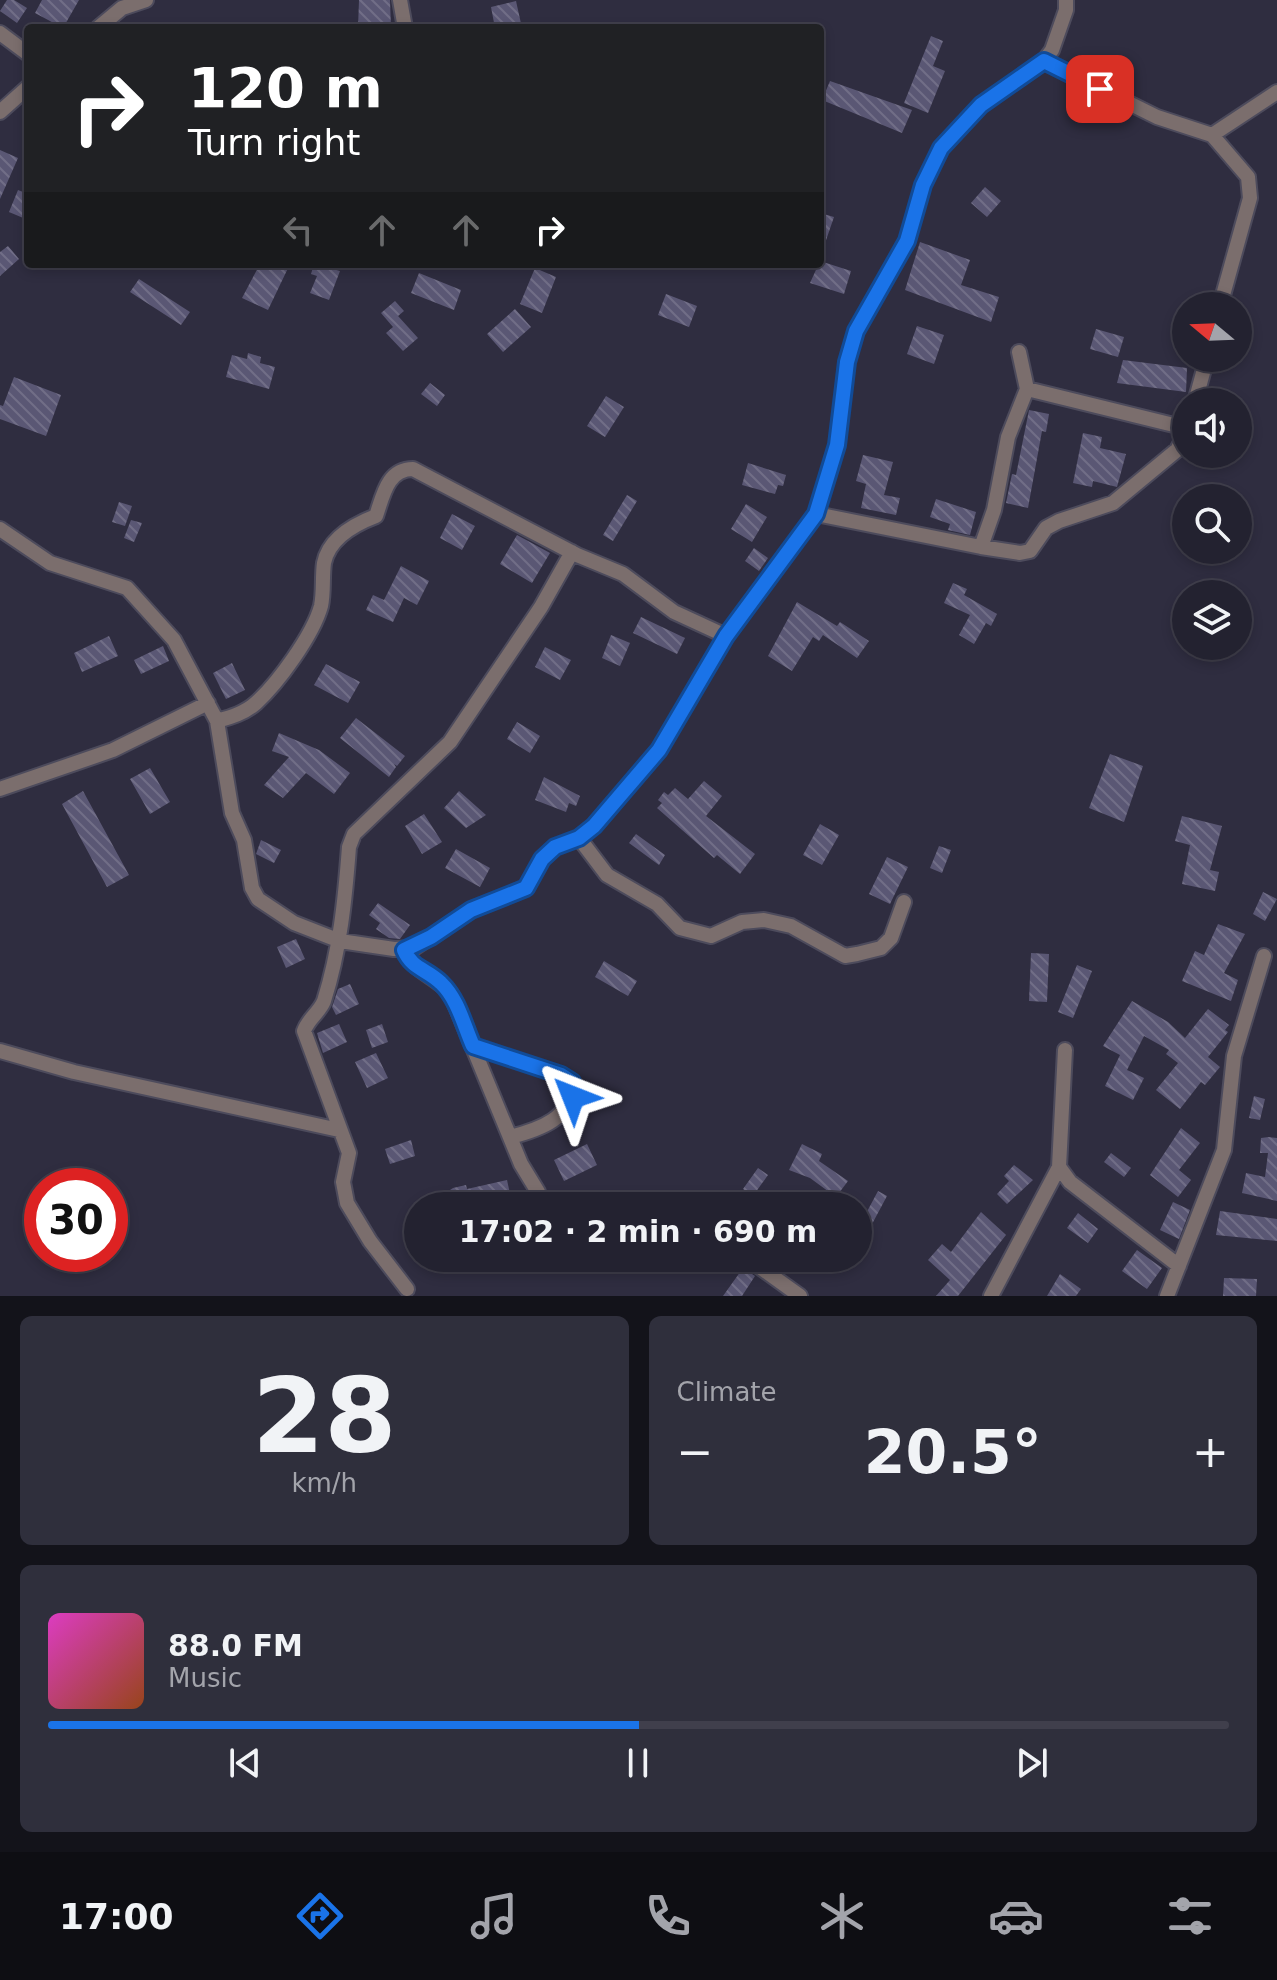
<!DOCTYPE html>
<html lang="en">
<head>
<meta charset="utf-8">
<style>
  :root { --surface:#232230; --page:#2f2f3c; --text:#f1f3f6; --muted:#a3a4ab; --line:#403f4c; --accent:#1a73e8 }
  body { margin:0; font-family:"DejaVu Sans",sans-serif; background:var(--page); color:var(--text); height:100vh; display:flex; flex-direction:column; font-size:30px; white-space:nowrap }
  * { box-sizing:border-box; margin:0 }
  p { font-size:26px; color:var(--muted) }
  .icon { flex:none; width:44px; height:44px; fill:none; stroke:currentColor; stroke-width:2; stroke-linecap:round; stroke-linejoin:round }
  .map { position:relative; height:1296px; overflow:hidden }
  .side { display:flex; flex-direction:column; gap:20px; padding:20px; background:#13131a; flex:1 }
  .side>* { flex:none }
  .banner { position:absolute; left:24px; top:24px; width:800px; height:244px; border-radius:8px; box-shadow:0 4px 12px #0003,0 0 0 2px var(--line); background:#202124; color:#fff; overflow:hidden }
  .needle { width:52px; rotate:289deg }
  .fabs { position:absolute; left:1172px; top:292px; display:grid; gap:16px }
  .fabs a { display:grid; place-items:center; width:80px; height:80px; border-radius:50%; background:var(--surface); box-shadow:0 4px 12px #0003,0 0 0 2px var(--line); font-size:40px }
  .speed { position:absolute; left:24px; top:1168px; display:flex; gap:16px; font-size:40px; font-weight:700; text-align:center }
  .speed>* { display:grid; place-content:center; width:104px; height:104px; border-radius:50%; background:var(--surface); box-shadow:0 4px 12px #0003,0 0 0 2px var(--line); line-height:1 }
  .speed .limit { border:12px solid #d22; background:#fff; color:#111 }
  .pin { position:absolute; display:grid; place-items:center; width:68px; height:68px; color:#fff; margin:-34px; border-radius:16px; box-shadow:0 4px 12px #0006 }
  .me { position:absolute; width:88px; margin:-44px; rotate:315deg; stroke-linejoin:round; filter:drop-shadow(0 0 6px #0008) }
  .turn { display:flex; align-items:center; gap:28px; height:168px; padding:0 32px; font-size:36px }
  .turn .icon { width:104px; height:104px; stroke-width:2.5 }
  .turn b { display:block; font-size:56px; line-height:68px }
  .lanes { display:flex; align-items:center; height:76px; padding:0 32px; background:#0003; justify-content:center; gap:40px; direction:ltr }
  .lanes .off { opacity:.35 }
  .big { font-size:60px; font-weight:600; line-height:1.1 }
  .side .tile { flex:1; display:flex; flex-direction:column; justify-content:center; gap:12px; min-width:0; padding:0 28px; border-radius:12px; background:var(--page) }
  .side .dial { align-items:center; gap:0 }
  .dial b { font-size:104px; line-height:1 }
  .song { display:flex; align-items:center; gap:24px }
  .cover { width:96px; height:96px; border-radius:12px; background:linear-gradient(135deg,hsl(310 70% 55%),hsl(20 70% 35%)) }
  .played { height:8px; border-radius:4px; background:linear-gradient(90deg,var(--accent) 50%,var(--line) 50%) }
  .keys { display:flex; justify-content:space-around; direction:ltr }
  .heat { display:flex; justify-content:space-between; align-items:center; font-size:44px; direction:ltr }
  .side .tiles { flex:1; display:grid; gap:20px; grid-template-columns:1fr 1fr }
  .tile:last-child { grid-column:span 2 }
  .trip { position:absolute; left:404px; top:1192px; width:468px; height:80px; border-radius:40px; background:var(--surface); box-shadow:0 4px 12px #0003,0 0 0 2px var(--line); font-weight:600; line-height:80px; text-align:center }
  .tab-bar { display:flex; height:128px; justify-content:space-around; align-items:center; background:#0e0e13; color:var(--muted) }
  .tab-bar .icon { width:56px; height:56px }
  .tab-bar .on { color:var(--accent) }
  .tab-bar b { font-size:36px; color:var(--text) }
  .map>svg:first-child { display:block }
  .building { fill:url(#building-back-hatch) }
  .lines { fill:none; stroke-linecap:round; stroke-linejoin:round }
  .minor-casing { stroke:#4d4b5c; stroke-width:18 }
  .minor { stroke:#7b6e6d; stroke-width:14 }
  .route-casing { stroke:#114b97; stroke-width:20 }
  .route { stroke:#1a73e8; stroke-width:14 }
</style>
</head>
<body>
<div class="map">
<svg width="1277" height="1296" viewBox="0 0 1277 1296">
  <defs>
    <pattern id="building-back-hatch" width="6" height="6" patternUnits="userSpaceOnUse" patternTransform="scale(2)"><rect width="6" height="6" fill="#5a5774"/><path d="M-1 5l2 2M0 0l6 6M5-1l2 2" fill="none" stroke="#716e87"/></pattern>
  </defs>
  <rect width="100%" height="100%" fill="#2f2d40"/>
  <!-- building -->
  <path class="building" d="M7 0H14L27 8 17 23 0 11Z
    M42 0H79L63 28 35 13Z
    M359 0H390L391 28H358Z
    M516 1 522 28H495L491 7Z
    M931 36 943 41 933 66 945 71 928 113 904 103Z
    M830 81 912 110 902 133 822 100Z
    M0 150 18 158 0 199Z
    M985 187 1001 201 987 217 971 203Z
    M18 190 28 194V220L9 212Z
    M820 213 834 217 822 252H820Z
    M920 242 970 260 961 285 999 297 991 322 905 290Z
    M8 246 19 259 0 276V252Z
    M820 261 851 271 844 294 810 283Z
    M260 264H290L268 310 242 298Z
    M314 264 340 271 329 300 310 293 317 276 311 274Z
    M535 268 556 277 542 313 520 304Z
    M419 273 461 290 454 310 411 293Z
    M139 279 190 312 181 325 130 292Z
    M666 294 697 306 689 327 658 315Z
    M395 301 404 311 398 316 418 338 403 351 386 333 393 327 381 313Z
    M515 309 531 327 503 352 487 334Z
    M917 326 944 335 934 364 907 354Z
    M1096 329 1124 337 1118 357 1090 349Z
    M248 353 261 357 260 363 275 367 269 389 226 377 232 355 247 359Z
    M1123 360 1187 368 1186 392 1117 383Z
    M14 377 61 395 46 436 0 419V405L3 406Z
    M430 383 445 395 437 406 421 394Z
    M606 396 624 407 605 437 587 426Z
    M1029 410 1049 414 1046 432 1042 431 1028 508 1006 503 1012 474 1016 475Z
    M1083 433 1102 437 1100 448 1126 454 1117 487 1093 481 1092 487 1073 483Z
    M863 455 893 462 884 495 900 498 896 515 861 508 866 484 856 481Z
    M748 463 786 475 783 486 778 485 775 494 742 485Z
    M627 495 637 501 613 541 603 535Z
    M936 499 976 512 970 535 948 530 950 524 930 517Z
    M119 502 132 506 125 526 112 522Z
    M746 504 767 517 752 542 731 529Z
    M452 514 475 526 462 550 440 538Z
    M131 520 142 523 134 542 124 538Z
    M517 535 550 553 532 583 500 564Z
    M754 548 768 558 759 571 745 561Z
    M401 566 429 581 417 605 404 598 393 622 366 610 373 595 384 600Z
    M953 583 967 589 964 595 997 614 991 626 986 623 974 644 959 635 970 615 944 603Z
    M797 602 837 626 840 622 869 641 857 658 823 635 819 641 813 637 792 671 768 656Z
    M641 617 685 638 677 654 633 633Z
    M611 635 630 643 620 666 602 658Z
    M109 636 118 656 82 672 74 653Z
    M163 646 169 661 141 674 134 660Z
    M545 647 571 660 560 680 535 667Z
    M232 663 245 690 226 699 213 673Z
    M326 664 360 682 348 703 314 685Z
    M356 718 405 756 397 766 394 764 396 767 389 777 340 738Z
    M517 722 540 736 530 753 507 739Z
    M279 733 319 750 350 773 334 794 306 773 283 798 264 785 289 757 272 751Z
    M1110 754 1143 766 1124 822 1089 808Z
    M150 768 170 802 150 814 130 779Z
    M544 777 580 796 576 806 569 803 566 812 535 800Z
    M704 781 722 796 706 816 755 854 740 874 717 855 714 858 657 808 662 803 658 800 664 792 668 795 675 788 688 799Z
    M83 791 129 875 107 887 62 804Z
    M459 791 486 815 466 828 444 808Z
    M424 814 442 842 422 854 405 826Z
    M1182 816 1222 826 1210 870 1219 872 1215 891 1182 884 1190 845 1175 841Z
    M820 824 839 835 822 865 803 855Z
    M636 834 665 855 659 865 629 843Z
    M261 840 281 850 274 863 256 854Z
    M939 846 951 850 942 873 930 868Z
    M456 849 490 868 480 887 445 868Z
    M887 857 908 867 890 904 869 894Z
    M1263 892 1277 899 1265 921 1253 914Z
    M378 903 410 925 400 939 389 938 376 929 380 923 369 915Z
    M1218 924 1245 934 1224 973 1238 980 1231 1001 1182 981 1195 951 1204 955Z
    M296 939 305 959 286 968 277 947Z
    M1031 953 1049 954 1047 1002 1029 1001Z
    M604 961 637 981 628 996 595 977Z
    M1077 965 1092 971 1073 1018 1058 1012Z
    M350 984 359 1004 336 1015 332 1007 338 989Z
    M1132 1001 1168 1022 1185 1038 1208 1009 1229 1025 1225 1030 1228 1032 1208 1057 1220 1067 1205 1085 1201 1082 1180 1109 1156 1090 1178 1063 1166 1054 1169 1050 1144 1036 1127 1070 1144 1078 1133 1100 1105 1086 1120 1055 1103 1046Z
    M339 1024 347 1042 323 1053 317 1033Z
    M382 1024 388 1042 372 1048 366 1030Z
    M376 1053 388 1078 367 1088 355 1062Z
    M1254 1096 1265 1099 1260 1120 1249 1118Z
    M1181 1128 1200 1143 1179 1170 1191 1180 1178 1197 1150 1175Z
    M1269 1137 1277 1138V1201L1242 1193 1246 1173 1265 1177 1268 1153H1260L1261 1138Z
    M411 1140 415 1156 390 1164 385 1149Z
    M587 1144 597 1165 564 1181 554 1160Z
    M802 1144 822 1154 819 1161 848 1181 836 1197 810 1178 789 1170Z
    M1111 1153 1131 1168 1124 1177 1104 1162Z
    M1014 1165 1033 1180 1007 1204 997 1194 1009 1181 1004 1176Z
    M758 1168 768 1175 753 1196 743 1189Z
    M507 1180 512 1203 426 1206 453 1188 466 1185 467 1189Z
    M878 1191 887 1196 871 1226 862 1221Z
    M1173 1202 1190 1210 1179 1239 1160 1230Z
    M1220 1211 1277 1219V1241L1216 1235Z
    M981 1212 1006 1235 958 1296H936L950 1280 928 1260 942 1244 951 1252Z
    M1078 1213 1098 1229 1088 1243 1067 1228Z
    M1137 1250 1162 1268 1147 1289 1122 1271Z
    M743 1268 755 1276 742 1296H723Z
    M1060 1274 1081 1289 1076 1296H1047Z
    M1224 1278 1257 1279 1256 1296H1223Z"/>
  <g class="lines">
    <!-- minor casing -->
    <g class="minor-casing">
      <path id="minor" d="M400 0 405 28
        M98 28 122 8 146 0
        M0 33 28 54
        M1044 61 1157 117 1212 135 1248 177 1250 198 1220 306
        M0 112 28 87
        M1212 135 1277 92
        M1027 389 1186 428
        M1195 402 1207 358
        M816 514 981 547 1020 553 1030 551 1046 528 1059 521 1113 503 1177 450 1186 433
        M0 529 50 563 127 588 174 640 217 721 232 813 244 840 252 888 258 899 294 923 340 941 394 949 414 948 471 910 526 888 542 859 555 847 579 838 594 826 659 750 726 636 816 514 837 445 847 362 856 331 907 241 923 185 941 148 981 105 1044 61 1052 50 1066 10V0
        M981 547 994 510 1008 437 1027 389 1019 352
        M217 721C231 717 245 713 256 703 278 683 313 635 321 606 324 592 322 577 324 563 329 538 355 524 376 516 383 496 387 469 413 469L577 555 623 574 674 612 726 636
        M0 789 113 750 208 703
        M579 838 607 875 657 904 680 928 711 936 742 922 764 920 791 926 845 956 857 954 881 948 891 938 904 902
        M404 950C413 972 436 976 451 994L521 1164 538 1192
        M473 1046 561 1075 572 1082C575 1118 538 1130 510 1137
        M1065 1050 1059 1167 1070 1182 1179 1266
        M0 1051 74 1072 339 1130
        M747 1258 800 1296
        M407 1289 370 1241 347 1203 343 1182 349 1153 304 1031C308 1019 319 1013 324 1001 340 950 345 900 349 847L354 834 450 742 541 607 572 552
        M991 1296 1059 1167
        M1167 1296 1224 1150 1234 1056 1264 956"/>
    </g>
    <!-- minor -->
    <use href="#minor" class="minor"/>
  </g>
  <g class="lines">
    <!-- route casing -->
    <g class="route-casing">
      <path id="route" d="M573 1097 572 1082 561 1075 473 1046C464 1026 458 999 441 983 427 969 412 969 404 950L431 937 471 910 526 888 542 859 555 847 579 838 594 826 659 750 726 636 816 514 837 445 847 362 856 331 907 241 923 185 941 148 981 105 1044 61 1100 89"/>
    </g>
    <!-- route -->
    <use href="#route" class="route"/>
  </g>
</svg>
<div class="fabs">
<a><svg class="needle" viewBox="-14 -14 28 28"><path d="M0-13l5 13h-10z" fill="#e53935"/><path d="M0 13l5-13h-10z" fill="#a3a4ab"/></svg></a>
<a><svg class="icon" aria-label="sound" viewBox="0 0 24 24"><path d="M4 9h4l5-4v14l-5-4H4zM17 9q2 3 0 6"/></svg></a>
<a><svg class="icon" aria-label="search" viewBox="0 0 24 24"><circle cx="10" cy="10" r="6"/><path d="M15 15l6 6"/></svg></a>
<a><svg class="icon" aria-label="layers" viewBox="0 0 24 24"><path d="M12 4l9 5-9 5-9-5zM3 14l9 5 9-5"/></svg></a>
</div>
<div class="speed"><div class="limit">30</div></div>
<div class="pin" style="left:1100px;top:89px;background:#d93025"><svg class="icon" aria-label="arrive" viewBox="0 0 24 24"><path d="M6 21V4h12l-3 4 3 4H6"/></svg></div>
<svg class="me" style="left:573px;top:1097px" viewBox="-20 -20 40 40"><path d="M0-17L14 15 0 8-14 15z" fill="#1a73e8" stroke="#fff" stroke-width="4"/></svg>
<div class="trip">17:02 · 2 min · 690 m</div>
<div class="banner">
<div class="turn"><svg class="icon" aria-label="right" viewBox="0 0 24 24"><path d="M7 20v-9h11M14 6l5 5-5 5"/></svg><div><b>120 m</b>Turn right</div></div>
<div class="lanes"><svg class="icon off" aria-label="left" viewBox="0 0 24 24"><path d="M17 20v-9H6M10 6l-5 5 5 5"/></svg><svg class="icon off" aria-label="ahead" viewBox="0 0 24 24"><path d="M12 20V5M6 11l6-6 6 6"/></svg><svg class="icon off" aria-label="ahead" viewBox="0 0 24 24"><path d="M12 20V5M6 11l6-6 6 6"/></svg><svg class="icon" aria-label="right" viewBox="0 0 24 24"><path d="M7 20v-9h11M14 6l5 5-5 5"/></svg></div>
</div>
</div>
<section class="side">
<div class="tiles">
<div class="tile dial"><b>28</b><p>km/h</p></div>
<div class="tile"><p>Climate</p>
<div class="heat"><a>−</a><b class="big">20.5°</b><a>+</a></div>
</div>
<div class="tile">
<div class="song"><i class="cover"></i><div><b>88.0 FM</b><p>Music</p></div></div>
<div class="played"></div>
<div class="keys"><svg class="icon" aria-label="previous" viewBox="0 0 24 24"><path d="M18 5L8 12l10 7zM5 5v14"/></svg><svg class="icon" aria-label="pause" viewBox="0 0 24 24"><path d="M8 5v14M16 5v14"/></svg><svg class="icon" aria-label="next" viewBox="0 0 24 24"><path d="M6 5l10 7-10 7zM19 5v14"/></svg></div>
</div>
</div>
</section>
<nav class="tab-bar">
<b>17:00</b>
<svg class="icon on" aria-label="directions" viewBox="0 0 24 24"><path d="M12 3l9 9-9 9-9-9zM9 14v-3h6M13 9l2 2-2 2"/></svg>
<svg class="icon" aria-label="music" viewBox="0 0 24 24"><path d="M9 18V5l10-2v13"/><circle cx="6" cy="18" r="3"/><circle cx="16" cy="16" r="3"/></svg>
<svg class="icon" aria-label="phone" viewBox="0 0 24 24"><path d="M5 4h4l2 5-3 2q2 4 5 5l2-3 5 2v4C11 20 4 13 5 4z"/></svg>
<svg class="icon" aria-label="climate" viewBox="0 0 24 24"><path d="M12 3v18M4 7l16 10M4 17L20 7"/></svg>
<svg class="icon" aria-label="car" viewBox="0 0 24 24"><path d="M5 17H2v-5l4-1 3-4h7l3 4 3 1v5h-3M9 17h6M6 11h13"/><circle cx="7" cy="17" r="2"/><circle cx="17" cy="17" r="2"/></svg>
<svg class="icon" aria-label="filters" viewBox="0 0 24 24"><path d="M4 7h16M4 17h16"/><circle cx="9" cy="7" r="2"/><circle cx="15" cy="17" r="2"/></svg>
</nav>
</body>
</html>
